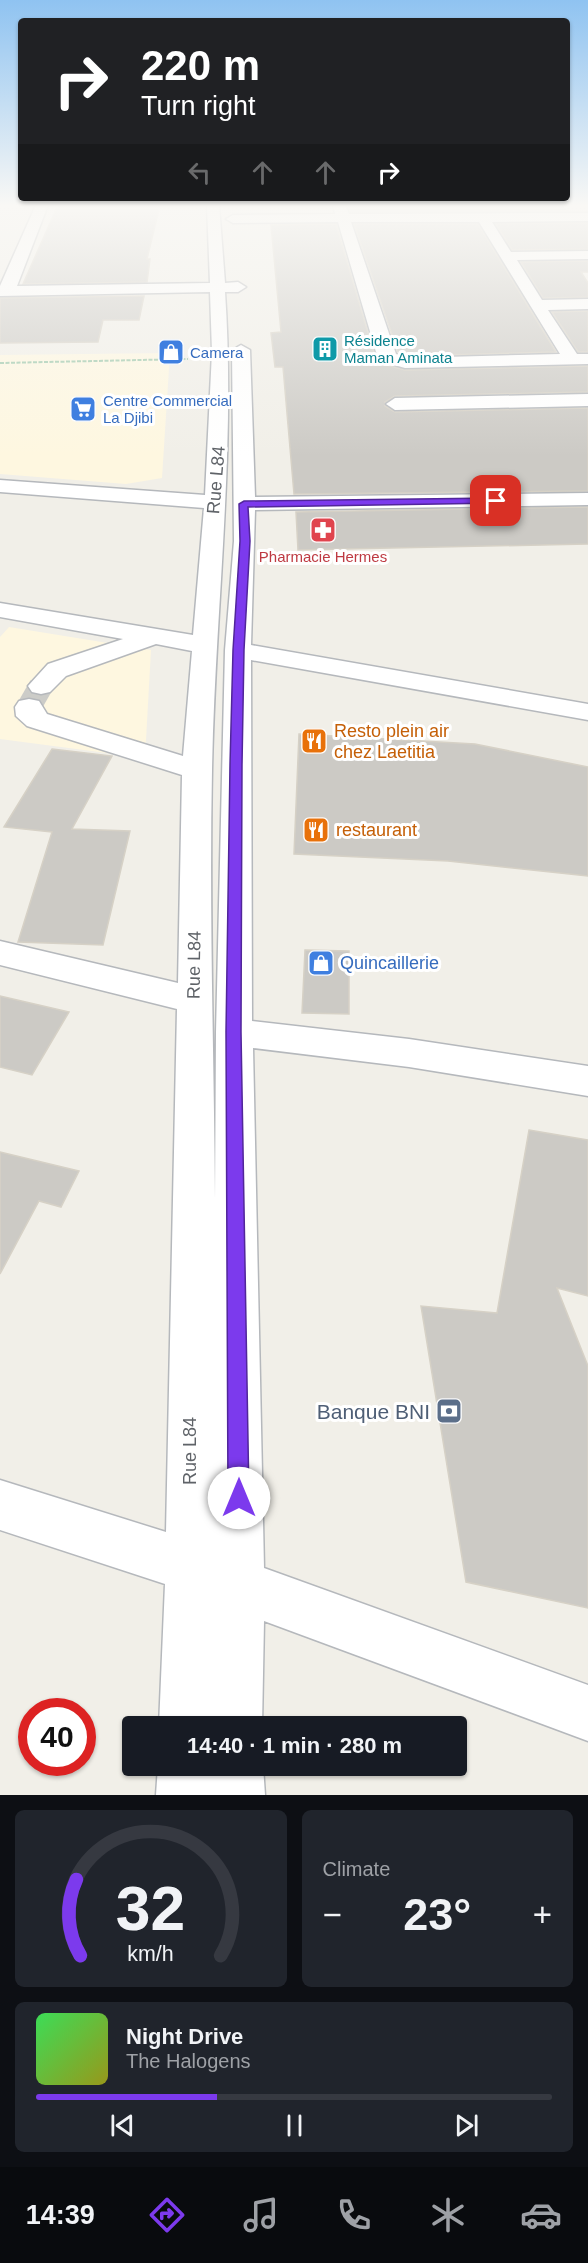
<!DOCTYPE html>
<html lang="en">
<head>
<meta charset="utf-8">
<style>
  :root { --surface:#171b24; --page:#20242c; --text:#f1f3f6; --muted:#9ea1a6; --line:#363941; --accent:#7c3aed }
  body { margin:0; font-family:Arial,sans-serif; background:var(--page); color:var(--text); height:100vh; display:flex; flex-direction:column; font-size:22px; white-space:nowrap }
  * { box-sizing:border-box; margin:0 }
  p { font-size:20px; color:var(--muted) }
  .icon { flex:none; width:33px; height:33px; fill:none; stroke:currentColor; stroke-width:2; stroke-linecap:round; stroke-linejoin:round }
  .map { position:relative; height:1795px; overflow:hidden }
  .sheet { display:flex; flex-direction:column; gap:15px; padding:15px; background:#0d0f14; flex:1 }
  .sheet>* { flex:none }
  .guide { position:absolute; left:18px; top:18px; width:552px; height:183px; border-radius:6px; box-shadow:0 2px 4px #0004; background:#202124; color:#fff; overflow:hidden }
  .speed { position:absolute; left:18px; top:1698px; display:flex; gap:12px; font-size:30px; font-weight:700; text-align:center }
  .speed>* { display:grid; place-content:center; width:78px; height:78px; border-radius:50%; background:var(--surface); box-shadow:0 2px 4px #0004; line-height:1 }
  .speed .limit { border:9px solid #d22; background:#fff; color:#111 }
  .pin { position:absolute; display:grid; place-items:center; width:51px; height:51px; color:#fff; margin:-26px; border-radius:12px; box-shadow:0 3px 9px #0006 }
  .me { position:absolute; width:66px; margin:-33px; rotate:0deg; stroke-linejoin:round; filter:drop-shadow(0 0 4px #0008) }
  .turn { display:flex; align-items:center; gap:21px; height:126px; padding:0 24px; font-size:27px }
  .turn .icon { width:78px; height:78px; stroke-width:2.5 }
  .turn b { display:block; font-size:42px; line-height:51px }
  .lanes { display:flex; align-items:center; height:57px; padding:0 24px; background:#0003; justify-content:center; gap:30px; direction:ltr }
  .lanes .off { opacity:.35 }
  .big { font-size:45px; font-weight:700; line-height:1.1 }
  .sheet .widget { flex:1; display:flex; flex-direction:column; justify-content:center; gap:9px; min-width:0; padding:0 21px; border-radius:9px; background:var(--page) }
  .sheet .dial { align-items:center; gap:0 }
  .dial svg { height:156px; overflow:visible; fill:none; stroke:var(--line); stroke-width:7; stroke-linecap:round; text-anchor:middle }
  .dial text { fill:var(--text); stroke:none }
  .song { display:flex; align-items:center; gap:18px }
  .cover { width:72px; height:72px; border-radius:9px; background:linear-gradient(135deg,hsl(130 70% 55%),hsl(60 70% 35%)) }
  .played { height:6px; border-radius:3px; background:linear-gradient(90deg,var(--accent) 35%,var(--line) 35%) }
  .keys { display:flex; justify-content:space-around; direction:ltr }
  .heat { display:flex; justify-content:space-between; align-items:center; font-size:33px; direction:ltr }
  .sheet .tiles { flex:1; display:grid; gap:15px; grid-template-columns:1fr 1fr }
  .widget:last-child { grid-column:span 2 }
  .trip { position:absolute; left:122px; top:1716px; width:345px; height:60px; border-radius:6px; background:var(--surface); box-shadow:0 2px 4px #0004; font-weight:700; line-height:60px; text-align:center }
  .tab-bar { display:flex; height:96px; justify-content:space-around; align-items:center; background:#090b0e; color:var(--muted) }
  .tab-bar .icon { width:42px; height:42px }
  .tab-bar .current { color:var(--accent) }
  .tab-bar b { font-size:27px; color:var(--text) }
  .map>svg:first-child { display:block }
  .commercial { fill:#fef7e0 }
  .building { fill:#cccac5; stroke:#d6d1c6; stroke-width:1.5 }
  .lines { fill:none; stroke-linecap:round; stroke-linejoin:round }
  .minor-tunnel { stroke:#ccccc8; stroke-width:24; stroke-dasharray:24 12; stroke-linecap:butt }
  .minor-casing { stroke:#b5b8bc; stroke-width:3 }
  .path { stroke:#9cc7a9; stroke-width:2; stroke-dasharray:4 1.5; stroke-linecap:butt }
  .minor { fill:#fff; fill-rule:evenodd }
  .route { fill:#7c3aed; stroke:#51269a; stroke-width:1.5 }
  .labels { text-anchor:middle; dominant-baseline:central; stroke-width:6; stroke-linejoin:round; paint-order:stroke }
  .far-culture-label { font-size:15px; fill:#0d838f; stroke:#fff; text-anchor:start }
  .far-shop-label { font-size:15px; fill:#366cbe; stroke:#fff; text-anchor:start }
  .far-health-label { font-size:15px; fill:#be3a42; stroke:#fff }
  .street-label { font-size:18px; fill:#5f6368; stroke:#fff }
  .food-label { font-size:18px; fill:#c56008; stroke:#fff; text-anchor:start }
  .shop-label { font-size:18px; fill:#366cbe; stroke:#fff; text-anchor:start }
  .near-service-label { font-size:21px; fill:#4e5e75; stroke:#fff; text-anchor:end }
</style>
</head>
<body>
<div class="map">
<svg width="588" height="1795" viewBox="0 0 588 1795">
  <rect width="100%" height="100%" fill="#f1efe8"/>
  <!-- commercial -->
  <path class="commercial" d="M170 353 162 478 126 484 0 474V355Z
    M9 627 151 650 145 758 0 739V637Z"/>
  <!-- building -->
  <path class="building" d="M58 205H160L147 259H150L147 282 23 284Z
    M563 205 565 210 569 211 350 212 348 206Z
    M588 223V249L512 250 496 224Z
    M336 224 374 353 383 364 405 370 588 366V392L395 396 385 402V406L395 412 588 408V491L294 494 283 367H275L271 333 281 332 271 225Z
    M354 224H478L556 352 406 356 398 352Z
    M588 261V272H581L588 283V297L543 298 521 262Z
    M144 296 139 320H103L98 342 0 343V298Z
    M588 311V352H578L552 312Z
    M588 507V544L298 550 296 512Z
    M299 734 475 744 588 767V876L448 861 294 854Z
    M52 749 112 756 72 829 130 831 103 945 18 942 52 832 4 827Z
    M305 950 349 951V1014L302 1013Z
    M0 996 69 1012 32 1075 0 1067Z
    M529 1130 588 1140V1296L557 1288 588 1366V1608L466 1582 421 1306 497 1313Z
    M0 1152 79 1171 61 1207 39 1201 0 1274Z"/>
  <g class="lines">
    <!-- minor-tunnel -->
    <path class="minor-tunnel" d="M29 707 41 686"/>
    <!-- minor casing -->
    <g class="minor-casing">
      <path id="minor" d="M36 205H48L17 286 210 283 207 205H219L225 283 238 282 246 287 238 292H225C236 452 215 610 212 770 209 913 214 1057 215 1199L216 1032 225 650 234 541 232 350 241 345 250 350 255 497 588 493V505L255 510 251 645 588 704V720L251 660 252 1021 409 1039 588 1066V1096L409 1067 253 1048 264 1568 588 1685V1741L264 1621 262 1726H159L165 1584 0 1530V1480L166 1532 177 1009 0 965V941L178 983 182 775 27 726 16 716 15 707 19 701 29 699 39 701 47 714 183 756 192 651 156 644 66 676 50 692 41 694 32 692 28 686 48 664 123 639 0 617V603L193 635 204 508 0 492V480L205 495 212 352 210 292 0 296V286Z
        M333 205H345L349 214 588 213V221L492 222 511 252 588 251V259L517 260 542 300 588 299V309L548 310 577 354H588V364L405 368 384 362 376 352 338 222 233 223 226 219 233 215 335 214ZM351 222H479L560 354 406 358 396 354Z
        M588 394V406L395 410 386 404 395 398Z
        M158 1766H263L265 1795H156Z"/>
    </g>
    <!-- path -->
    <path class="path" d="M0 363 188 359"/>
    <!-- minor -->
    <use href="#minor" class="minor"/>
  </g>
  <!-- sky -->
  <linearGradient id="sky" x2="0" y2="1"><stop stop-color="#8fc3f1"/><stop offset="0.45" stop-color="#f9f8f5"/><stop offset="1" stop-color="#f9f8f5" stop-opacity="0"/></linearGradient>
  <rect width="588" height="456" fill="url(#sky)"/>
  <!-- route -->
  <path class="route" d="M496 498 499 499V503L248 507 250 541 244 650 242 765 241 1032 249 1498 246 1506 239 1509 231 1506 228 1498 226 1032 230 765 233 650 240 541 239 504 244 501Z"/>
  <!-- icons -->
  <defs>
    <g id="building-square" transform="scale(1.35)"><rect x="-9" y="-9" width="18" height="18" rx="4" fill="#0f9aa8" stroke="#fff"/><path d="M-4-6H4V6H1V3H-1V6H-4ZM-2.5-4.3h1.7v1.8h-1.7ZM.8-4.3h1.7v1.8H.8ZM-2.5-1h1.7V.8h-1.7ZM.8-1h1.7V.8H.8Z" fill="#fff"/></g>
    <g id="shop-square" transform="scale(1.35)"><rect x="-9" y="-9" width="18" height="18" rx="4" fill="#3f7fe0" stroke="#fff"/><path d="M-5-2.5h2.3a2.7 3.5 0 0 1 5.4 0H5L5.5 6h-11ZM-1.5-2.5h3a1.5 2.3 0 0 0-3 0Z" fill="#fff"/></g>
    <g id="supermarket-square" transform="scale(1.35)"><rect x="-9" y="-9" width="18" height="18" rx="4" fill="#3f7fe0" stroke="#fff"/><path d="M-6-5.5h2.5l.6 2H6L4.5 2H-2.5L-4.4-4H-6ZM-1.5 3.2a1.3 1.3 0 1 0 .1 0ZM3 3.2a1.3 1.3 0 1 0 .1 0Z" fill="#fff"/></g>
    <g id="pharmacy-square" transform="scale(1.35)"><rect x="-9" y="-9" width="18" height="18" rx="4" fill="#e0444e" stroke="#fff"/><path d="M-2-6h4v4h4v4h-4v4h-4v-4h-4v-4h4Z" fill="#fff"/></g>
    <g id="restaurant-square" transform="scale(1.35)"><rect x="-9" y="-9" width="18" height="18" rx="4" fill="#e8710a" stroke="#fff"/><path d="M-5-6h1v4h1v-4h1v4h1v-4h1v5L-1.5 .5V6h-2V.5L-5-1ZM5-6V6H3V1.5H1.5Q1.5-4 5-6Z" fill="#fff"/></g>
    <g id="bank-square" transform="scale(1.35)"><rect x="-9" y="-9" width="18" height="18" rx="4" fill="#5c6f8a" stroke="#fff"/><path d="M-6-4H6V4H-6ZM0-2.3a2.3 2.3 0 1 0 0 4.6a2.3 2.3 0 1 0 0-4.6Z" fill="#fff"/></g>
  </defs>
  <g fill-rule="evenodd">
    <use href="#building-square" x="325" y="349"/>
    <use href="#shop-square" x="171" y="352"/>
    <use href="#supermarket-square" x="83" y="409"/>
    <use href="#pharmacy-square" x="323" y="530"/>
    <use href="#restaurant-square" x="314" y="741"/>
    <use href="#restaurant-square" x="316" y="830"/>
    <use href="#shop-square" x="321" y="963"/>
    <use href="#bank-square" x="449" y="1411"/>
  </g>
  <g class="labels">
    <!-- far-culture labels -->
    <g class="far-culture-label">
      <text x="344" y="340">Résidence<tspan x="344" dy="17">Maman Aminata</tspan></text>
    </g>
    <!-- far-shop labels -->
    <g class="far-shop-label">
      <text x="190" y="352">Camera</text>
      <text x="103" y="400">Centre Commercial<tspan x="103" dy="17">La Djibi</tspan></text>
    </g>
    <!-- far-health labels -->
    <g class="far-health-label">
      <text x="323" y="556">Pharmacie Hermes</text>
    </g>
    <!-- street labels -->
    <g class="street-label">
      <text transform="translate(216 480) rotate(-85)">Rue L84</text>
      <text transform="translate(194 965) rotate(-89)">Rue L84</text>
      <text transform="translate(190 1451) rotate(-90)">Rue L84</text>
    </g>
    <!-- food labels -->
    <g class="food-label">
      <text x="334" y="731">Resto plein air<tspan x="334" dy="21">chez Laetitia</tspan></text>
      <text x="336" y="830">restaurant</text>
    </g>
    <!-- shop labels -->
    <g class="shop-label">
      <text x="340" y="963">Quincaillerie</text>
    </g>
    <!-- near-service labels -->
    <g class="near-service-label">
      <text x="430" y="1411">Banque BNI</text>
    </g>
  </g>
</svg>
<div class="speed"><div class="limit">40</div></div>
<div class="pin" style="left:496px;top:501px;background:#d93025"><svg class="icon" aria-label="arrive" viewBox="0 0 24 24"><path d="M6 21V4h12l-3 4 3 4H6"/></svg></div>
<svg class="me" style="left:239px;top:1498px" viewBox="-20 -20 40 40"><circle r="19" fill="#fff"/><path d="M0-13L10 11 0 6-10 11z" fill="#7c3aed"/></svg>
<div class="trip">14:40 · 1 min · 280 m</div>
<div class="guide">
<div class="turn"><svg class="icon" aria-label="right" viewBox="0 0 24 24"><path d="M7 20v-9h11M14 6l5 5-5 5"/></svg><div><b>220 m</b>Turn right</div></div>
<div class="lanes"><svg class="icon off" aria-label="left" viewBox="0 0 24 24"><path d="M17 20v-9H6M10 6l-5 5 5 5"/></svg><svg class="icon off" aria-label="ahead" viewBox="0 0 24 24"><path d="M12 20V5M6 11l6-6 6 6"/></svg><svg class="icon off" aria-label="ahead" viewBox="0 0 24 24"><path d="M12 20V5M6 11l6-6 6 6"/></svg><svg class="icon" aria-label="right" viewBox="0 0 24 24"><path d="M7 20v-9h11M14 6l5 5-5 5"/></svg></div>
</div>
</div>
<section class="sheet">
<div class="tiles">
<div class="widget dial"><svg viewBox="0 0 100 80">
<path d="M14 69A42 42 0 1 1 86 69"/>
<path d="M14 69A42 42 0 0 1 12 30" stroke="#7c3aed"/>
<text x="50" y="56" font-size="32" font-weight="700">32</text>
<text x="50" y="72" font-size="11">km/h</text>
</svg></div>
<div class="widget"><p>Climate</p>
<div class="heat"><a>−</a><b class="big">23°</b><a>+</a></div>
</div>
<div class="widget">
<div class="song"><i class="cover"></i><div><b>Night Drive</b><p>The Halogens</p></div></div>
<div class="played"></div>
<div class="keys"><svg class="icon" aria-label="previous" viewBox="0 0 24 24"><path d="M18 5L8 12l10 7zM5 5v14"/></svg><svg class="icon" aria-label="pause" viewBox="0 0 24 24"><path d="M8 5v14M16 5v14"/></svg><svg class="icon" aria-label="next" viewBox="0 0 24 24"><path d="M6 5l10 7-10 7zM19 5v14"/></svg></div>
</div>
</div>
</section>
<nav class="tab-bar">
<b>14:39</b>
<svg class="icon current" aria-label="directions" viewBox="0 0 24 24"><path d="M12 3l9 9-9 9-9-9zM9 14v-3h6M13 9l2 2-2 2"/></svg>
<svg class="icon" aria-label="music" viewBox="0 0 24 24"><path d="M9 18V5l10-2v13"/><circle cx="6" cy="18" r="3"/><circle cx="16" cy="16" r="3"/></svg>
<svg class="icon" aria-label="phone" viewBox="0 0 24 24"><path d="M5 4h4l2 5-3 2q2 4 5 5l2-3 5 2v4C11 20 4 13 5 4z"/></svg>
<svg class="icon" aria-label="climate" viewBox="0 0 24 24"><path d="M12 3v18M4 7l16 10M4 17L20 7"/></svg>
<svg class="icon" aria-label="car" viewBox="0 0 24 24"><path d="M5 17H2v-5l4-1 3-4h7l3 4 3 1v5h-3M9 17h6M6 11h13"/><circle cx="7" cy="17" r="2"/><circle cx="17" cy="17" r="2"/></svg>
</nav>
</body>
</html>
